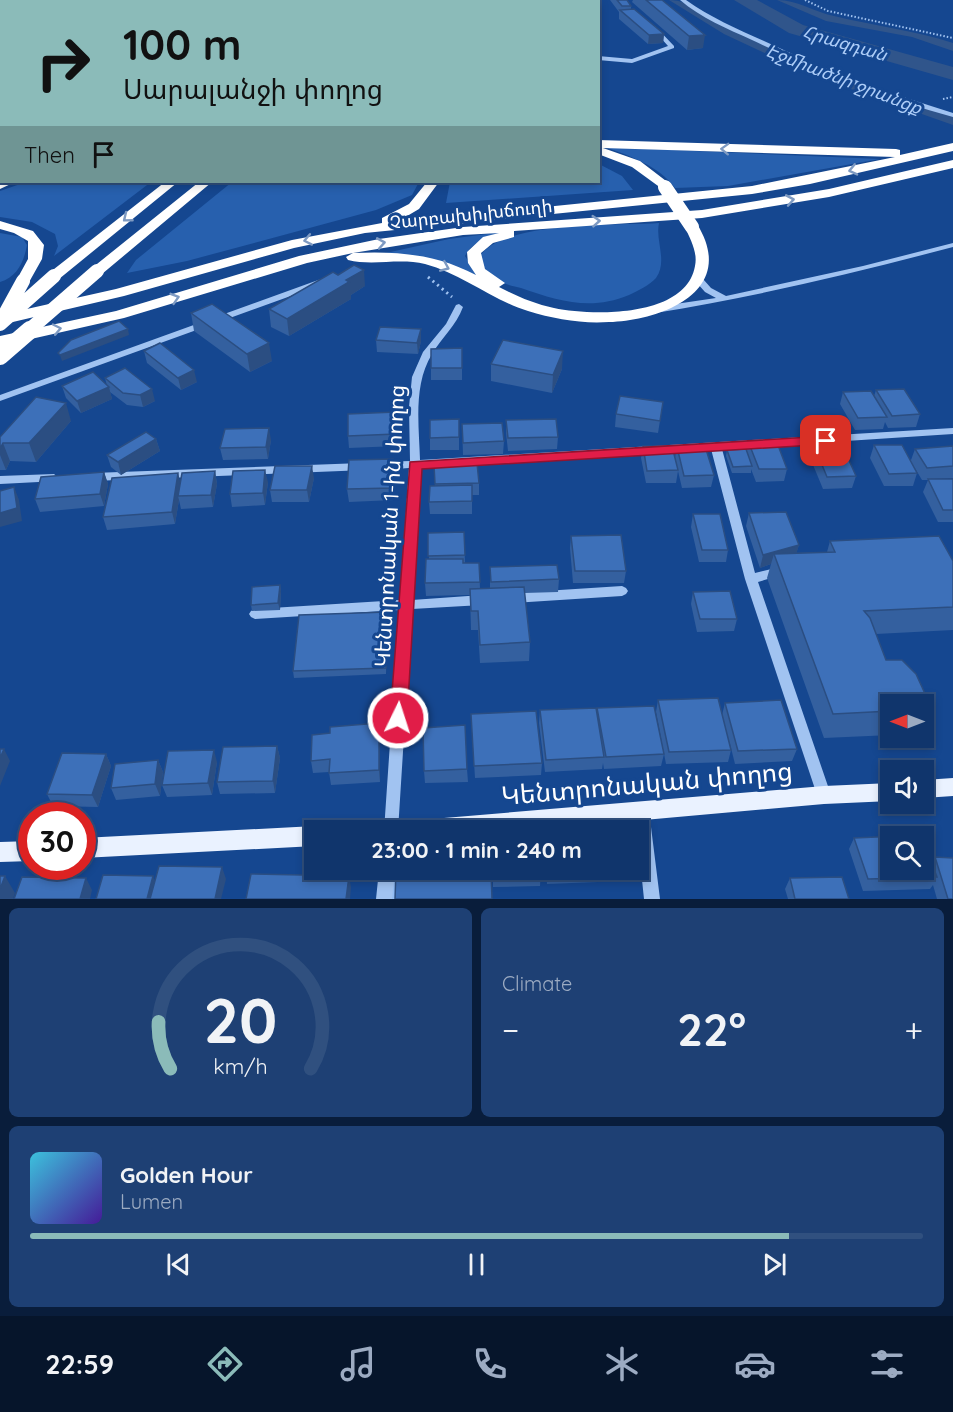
<!DOCTYPE html>
<html lang="en">
<head>
<meta charset="utf-8">
<style>
  :root { --surface:#10356c; --page:#1e4074; --text:#f1f3f6; --muted:#9cabc2; --line:#30507f; --accent:#8bbbb9 }
  body { margin:0; font-family:Quicksand,"Noto Sans Armenian",sans-serif; background:var(--page); color:var(--text); height:100vh; display:flex; flex-direction:column; font-size:22px; white-space:nowrap }
  * { box-sizing:border-box; margin:0 }
  p { font-size:20px; color:var(--muted) }
  .icon { flex:none; width:33px; height:33px; fill:none; stroke:currentColor; stroke-width:2; stroke-linecap:round; stroke-linejoin:round }
  .map { position:relative; height:899px; overflow:hidden }
  .side { display:flex; flex-direction:column; gap:9px; padding:9px; background:#091d3b; flex:1 }
  .side>* { flex:none }
  .hud { position:absolute; left:0px; top:0px; width:600px; height:183px; box-shadow:0 3px 9px #0003,0 0 0 2px var(--line); background:#8bbbb9; color:#111; overflow:hidden }
  .needle { width:39px; rotate:270deg }
  .controls { position:absolute; left:880px; top:694px; display:grid; gap:12px }
  .controls a { display:grid; place-items:center; width:54px; height:54px; border-radius:0px; background:var(--surface); box-shadow:0 3px 9px #0003,0 0 0 2px var(--line); font-size:30px }
  .speed { position:absolute; left:18px; top:802px; display:flex; gap:12px; font-size:30px; font-weight:700; text-align:center }
  .speed>* { display:grid; place-content:center; width:78px; height:78px; border-radius:50%; background:var(--surface); box-shadow:0 3px 9px #0003,0 0 0 2px var(--line); line-height:1 }
  .speed .limit { border:9px solid #d22; background:#fff; color:#111 }
  .pin { position:absolute; display:grid; place-items:center; width:51px; height:51px; color:#fff; margin:-26px; border-radius:12px; box-shadow:0 3px 9px #0006 }
  .me { position:absolute; width:66px; margin:-33px; rotate:4deg; stroke-linejoin:round; filter:drop-shadow(0 0 4px #0008) }
  .turn { display:flex; align-items:center; gap:21px; height:126px; padding:0 24px; font-size:27px }
  .turn .icon { width:78px; height:78px; stroke-width:2.5 }
  .turn b { display:block; font-size:42px; line-height:51px }
  .then { display:flex; align-items:center; height:57px; padding:0 24px; background:#0003; gap:12px; font-size:22px }
  .big { font-size:45px; font-weight:700; line-height:1.1 }
  .side .card { flex:1; display:flex; flex-direction:column; justify-content:center; gap:9px; min-width:0; padding:0 21px; border-radius:9px; background:var(--page) }
  .side .dial { align-items:center; gap:0 }
  .dial svg { height:156px; overflow:visible; fill:none; stroke:var(--line); stroke-width:7; stroke-linecap:round; text-anchor:middle }
  .dial text { fill:var(--text); stroke:none }
  .song { display:flex; align-items:center; gap:18px }
  .cover { width:72px; height:72px; border-radius:9px; background:linear-gradient(135deg,hsl(190 70% 55%),hsl(260 70% 35%)) }
  .played { height:6px; border-radius:3px; background:linear-gradient(90deg,var(--accent) 85%,var(--line) 85%) }
  .keys { display:flex; justify-content:space-around; direction:ltr }
  .heat { display:flex; justify-content:space-between; align-items:center; font-size:33px; direction:ltr }
  .side .tiles { flex:1; display:grid; gap:9px; grid-template-columns:1fr 1fr }
  .card:last-child { grid-column:span 2 }
  .trip { position:absolute; left:304px; top:820px; width:345px; height:60px; border-radius:0px; background:var(--surface); box-shadow:0 3px 9px #0003,0 0 0 2px var(--line); font-weight:700; line-height:60px; text-align:center }
  .tab-bar { display:flex; height:96px; justify-content:space-around; align-items:center; background:#06152b; color:var(--muted) }
  .tab-bar .icon { width:42px; height:42px }
  .tab-bar .current { color:var(--accent) }
  .tab-bar b { font-size:27px; color:var(--text) }
  .map>svg:first-child { display:block }
  .green { fill:#2760ae }
  .lines { fill:none; stroke-linecap:round; stroke-linejoin:round }
  .stream { stroke:#93bdf4; stroke-width:8 }
  .canal { fill:#30558b; fill-rule:evenodd }
  .river { fill:#30558b; fill-rule:evenodd }
  .path-far1 { stroke:#a1c3f1; stroke-width:2; stroke-dasharray:1.5 2; stroke-linecap:butt }
  .path { stroke:#a1c3f1; stroke-width:3; stroke-dasharray:2 4; stroke-linecap:butt }
  .minor { fill:#a1c3f1; fill-rule:evenodd }
  .major { fill:#eaf2ff; fill-rule:evenodd }
  .highway { fill:#fff; fill-rule:evenodd }
  .highway-bridge-far1 { stroke:#fff; stroke-width:14 }
  .highway-bridge { stroke:#fff; stroke-width:18 }
  .wall { fill:#34609f }
  .shaded-wall { fill:#2b4e82 }
  .building { fill:#3d70b9; stroke:#2b4e82; stroke-width:1.5 }
  .oneway { stroke:#7e9ac2 }
  .route { fill:#e11d48; stroke:#92132f; stroke-width:1.5 }
  .labels { text-anchor:middle; dominant-baseline:central; stroke-width:6; stroke-linejoin:round; paint-order:stroke }
  .far-water-label { font-size:18px; font-style:italic; fill:#adcdf8; stroke:#154790 }
  .far-street-label { font-size:18px; fill:#fff; stroke:#154790 }
  .street-label { font-size:21px; fill:#fff; stroke:#154790 }
  .near-street-label { font-size:26px; fill:#fff; stroke:#154790 }
</style>
</head>
<body>
<div class="map">
<svg width="953" height="899" viewBox="0 0 953 899">
  <rect width="100%" height="100%" fill="#154790"/>
  <!-- green -->
  <path class="green" d="M605 147 625 148 880 159 728 186 675 188C659 166 630 156 605 147Z
    M599 164 622 176 633 190 446 203 450 182H598Z
    M26 182H151L54 256 58 246 55 234 32 222 0 217V191Z
    M232 182H419L412 195 376 210 187 261 127 273 136 260Z
    M659 223C655 241 668 261 656 278 650 285 637 291 629 295 591 311 558 301 521 288 513 286 502 284 495 279 487 273 482 265 479 257 503 220 617 226 659 223Z
    M510 231C492 236 474 239 465 256L481 281C442 261 430 257 386 253L449 239Z
    M0 233 22 237 27 245C24 262 17 277 0 282Z"/>
  <g class="lines">
    <!-- stream -->
    <path class="stream" d="M315 875 360 874
      M393 899 395 870"/>
    <!-- canal -->
    <path class="canal" d="M669 0C691 0 711 18 730 28 800 67 878 90 953 116V125L814 76 724 34Z
      M777 0C798 0 814 12 834 16 874 26 914 30 953 43V51L912 37 826 21Z"/>
    <!-- river -->
    <path class="river" d="M734 0H757L803 25 953 67V80L789 33Z"/>
    <!-- path-far1 -->
    <path class="path-far1" d="M805 0 828 11 953 38
      M943 99 953 97"/>
    <!-- path -->
    <path class="path" d="M428 277 452 297"/>
    <!-- minor -->
    <path class="minor" d="M246 0H252L246 2Z
      M453 0H459L453 2Z
      M680 0H686C710 17 737 29 764 41 825 70 888 93 953 113V117C884 98 817 71 752 40 728 29 701 18 680 0Z
      M655 26 674 46V48L632 63 598 60V56L632 59 668 46 652 28Z
      M0 45H2V49H0Z
      M2 55V60L0 61V56Z
      M2 87V92H0V88Z
      M953 243V247C854 273 756 297 655 313L651 310 655 307 716 298 705 292 697 283V279H703L711 288 726 296 863 266Z
      M321 279 325 282 324 284 0 401V395Z
      M459 304 463 307C456 326 442 337 432 354 413 385 419 425 420 460L953 428V434L722 449 755 573 780 567 784 568 786 571 784 574 758 582 831 795 829 800 824 802 819 800 817 795 745 579 711 449 420 467 412 600 482 595 486 597 488 600 486 603 482 605 412 609 398 831H384L399 610 255 619 251 617 249 614 251 611 255 609 400 600 409 468 381 470 376 466 381 462 410 461 409 407 412 377 423 352 446 324 456 305Z
      M362 463 366 464 367 467 366 470 93 481 88 477 93 473Z
      M54 474 59 478 58 481 0 484V476Z
      M622 586 626 588 628 591 626 594 622 596 513 603 509 601 507 598 509 595 513 593Z
      M642 804 647 806 649 811 660 899H644L639 851V831H637L635 811 637 806Z
      M379 870H395L392 899H376Z"/>
    <!-- major -->
    <path class="major" d="M953 778V796L924 798V780Z
      M891 783V801L824 804 521 831H397L400 824 408 821 824 786Z
      M315 826 323 831H315V846L82 858V838Z
      M32 841V861L0 862V842Z"/>
    <!-- highway -->
    <path class="highway" d="M392 0H402L391 2Z
      M416 0H426L415 2Z
      M598 140 896 149 900 150V155L953 143V151L810 184 752 194 365 233 294 248 124 296 0 325V315L116 289 292 240 382 223V218L409 204 427 182H439L419 209 397 222 752 186 895 157 603 148 640 161 670 184V190L665 191 632 167 598 154Z
      M953 160V168L829 197 702 218 514 231V237L493 243 481 253 485 269 505 283 499 287C516 296 534 304 554 308 592 316 686 318 695 266 698 252 690 239 685 227L687 224H697C738 290 664 320 609 322 582 324 554 319 528 311 492 300 462 274 425 264 400 258 372 266 348 260L346 257 353 253 307 263 124 318 0 346V336L116 311 299 256 379 239 463 227 702 210 829 189ZM499 233 483 237 467 252 468 263 476 275C436 254 397 251 353 253L463 235Z
      M0 181 2 180 15 182 0 189Z
      M165 182H178L59 279H49L47 276 49 273Z
      M199 182H212L102 274H92L90 271 92 268Z
      M0 221 33 231 44 245 42 259 28 284 23 285 16 281 28 259V241L14 233 0 229Z"/>
    <!-- highway-bridge-far1 -->
    <path class="highway-bridge-far1" d="M665 187 692 227
      M5 314 23 281
      M0 324 54 276
      M28 331 97 271"/>
    <!-- highway-bridge -->
    <path class="highway-bridge" d="M0 356 30 330"/>
  </g>
  <!-- wall -->
  <path class="wall" d="M263 0H372L370 2H263Z
    M610 0H627L631 6V9L664 34 663 43 648 44 619 19V12Z
    M633 0H662L703 48 687 50 632 2Z
    M365 286 351 295V299L289 336 271 327 269 309Z
    M191 313 272 361 250 372 194 331Z
    M421 329V341L418 354 377 352 376 340Z
    M462 348V380H431V368Z
    M144 351 197 382 181 390 147 363Z
    M491 364 562 369 552 393 491 381Z
    M105 378 155 401 143 407 127 405 110 392 112 399 81 413 66 398 62 386H107Z
    M876 390 920 414 916 427 888 428 885 422 883 429 855 430 840 404 843 392 874 396Z
    M663 402 658 433 615 427 616 414Z
    M459 419V450H430V438Z
    M506 420 558 437 557 449 508 451 506 433Z
    M71 421 36 462 10 461 6 470H0V437Z
    M396 424 397 446 349 448 348 436Z
    M462 424 504 441 503 454 463 455Z
    M156 439 160 451 121 475 111 467 107 455Z
    M271 440 268 459 223 460 220 448Z
    M748 441 787 469 784 481 756 482 751 469V473H732L726 456 727 450H746Z
    M874 445 911 460 915 449 953 446V478L931 479H953V522H938L923 492 928 480H922L913 465 917 473 913 486H884L870 458Z
    M643 446 675 457 677 447 714 475 711 487 682 488 678 471 676 483H646L641 458Z
    M815 448 856 476 852 488 823 489 811 460Z
    M393 459 394 500 349 502 347 489Z
    M434 465 479 483V495H472V514H430L429 502 435 486Z
    M215 471 217 484 213 507 181 509 179 500 175 524 107 530 103 517 178 473 180 483Z
    M104 472 108 484 104 506 40 512 35 499Z
    M314 478 309 502H272L270 490Z
    M268 482 265 505 232 507 230 494Z
    M749 513 799 545 796 553 827 552 830 541 953 561V630L876 634 886 660 932 709 924 725V705H891V735L824 738 767 578 771 564 760 568 746 526Z
    M693 514 728 550 726 562H699L691 527Z
    M464 532 465 563H479L480 589 490 588V567L559 579 558 592 524 593 530 642 529 661 480 663 478 630H471L470 595 426 596 425 583 429 559 428 533Z
    M571 536 626 571 624 583H573L570 548Z
    M280 585 281 591 280 610 252 611 251 605Z
    M693 592 737 619 734 631 697 632 691 604Z
    M387 612 386 674 294 678 293 671Z
    M658 700 722 715 725 703 797 749 792 761 735 764 729 740 731 750 728 762 666 764 656 712Z
    M597 708 664 754 661 766 604 769 603 763 602 769 545 772 539 723 540 710 597 712Z
    M471 714 542 763 541 775 475 778Z
    M379 723 380 736V782L331 785 329 772 313 773 311 761 330 733Z
    M277 746 280 758 275 793 220 794 217 782Z
    M106 754 111 766 98 807 53 806 47 794Z
    M158 760 163 772 160 796 116 800 111 788Z
    M217 762 212 795 167 797 162 785Z
    M467 769 468 782 425 783 424 771Z
    M854 838 932 863 935 857 953 899H937L933 885 930 889 863 891 849 849Z
    M493 870H541L540 886 493 887Z
    M546 870H625L623 881 547 884Z
    M790 878 849 899H788L785 889Z"/>
  <!-- shaded-wall -->
  <path class="shaded-wall" d="M23 0H43V1L23 2Z
    M309 0H322L323 2H309Z
    M355 0H372L370 2H353Z
    M664 34 663 43 648 44 649 35Z
    M705 35 703 48 687 50 689 36Z
    M364 270 365 286 351 295V299L289 336 287 319 346 280Z
    M128 329 129 335 62 361 60 355Z
    M421 329V341L418 354 417 343Z
    M269 343 272 361 250 372 247 354Z
    M563 351 562 369 552 393 553 375Z
    M194 370 197 382 181 390 178 378Z
    M109 387 112 399 81 413 77 401Z
    M152 389 155 401 143 407 140 395Z
    M66 403 71 421 36 462 29 443Z
    M269 428 271 440 268 459 266 447Z
    M156 439 160 451 121 475 118 462Z
    M3 443 10 461 6 470 0 455V449Z
    M393 459 394 471V500L393 488Z
    M312 466 314 478 309 502 307 490Z
    M265 470 268 482 265 505 263 493Z
    M215 471 217 484 213 507 211 495Z
    M104 472 108 484 104 506 100 494Z
    M178 473 181 485 178 496 179 500 175 524 172 512Z
    M14 487 19 500 22 521 0 527V513Z
    M799 545 795 558 774 554 771 564 760 568 763 555Z
    M280 585 281 591 280 610 278 603Z
    M387 612 388 618 386 674V668Z
    M379 723 380 736V782L379 770Z
    M277 746 280 758 275 793 273 781Z
    M4 749 10 761 0 786V758Z
    M214 750 217 762 212 795 208 783Z
    M106 754 111 766 98 807 92 795Z
    M158 760 163 772 160 796 155 784Z
    M222 867 226 879 221 899H215Z
    M5 876 15 893 13 899H0V889Z
    M153 876 158 888 155 899H147Z
    M349 876 351 887 350 899H346Z
    M86 878 92 890 90 899H80Z"/>
  <!-- building -->
  <path class="building" d="M45 0H98L97 2 44 1Z
    M326 0H355L353 2H324Z
    M617 0H627L631 6H622Z
    M646 0H662L705 35 689 36Z
    M634 9 664 34 649 35 620 10Z
    M354 265 364 270 346 280 349 282 287 319 269 309 333 272 338 275Z
    M212 304 269 343 247 354 191 313Z
    M119 321 128 329 60 355 58 353 71 340Z
    M380 327 421 329 417 343 376 340Z
    M503 340 563 351 553 375 491 364Z
    M160 343 194 370 178 378 144 351Z
    M462 348V368H431V349Z
    M125 368 152 389 140 395 123 393 105 378Z
    M93 372 109 387 77 401 62 386Z
    M904 389 920 414 892 416 876 390Z
    M871 391 887 417 858 418 843 392Z
    M620 396 663 402 660 421 616 414Z
    M36 397 66 403 29 443H3L0 449V437Z
    M396 412V434L348 436V414Z
    M459 419V437L430 438V420Z
    M556 419 558 437 508 438 506 420Z
    M502 423 504 441 463 443 462 424Z
    M269 428 266 447 220 448 225 429Z
    M146 432 156 439 118 462 107 455Z
    M776 440 787 469H759L748 441Z
    M874 445H902L917 473 889 474Z
    M643 446H672L678 470 647 471Z
    M705 446 714 475 684 476 677 447Z
    M953 446V466L927 468 915 449Z
    M843 447 856 476 827 477 815 448Z
    M746 449 752 466 733 467 727 450Z
    M393 459V488L347 489 349 460Z
    M477 463 479 483 435 484 434 465Z
    M275 466H312L307 490H270Z
    M265 470 263 493 230 494 233 471Z
    M215 471 211 495 178 496 182 473Z
    M104 472 100 494 35 499 41 477Z
    M178 473 172 512 103 517 112 478Z
    M928 479H953V510H943Z
    M472 485V501L429 502 430 486Z
    M14 487 17 508 0 513V491Z
    M786 512 799 545 763 555 749 513Z
    M693 514H720L728 550H702Z
    M464 532 465 555 428 556V533Z
    M621 535 626 571H575L571 536Z
    M939 536 953 561V607L864 611 870 618 886 660H902L916 674 932 709 924 710V705H891V711L833 714 774 554 835 552 830 541Z
    M426 559H463V563H479L480 582 425 583Z
    M557 565 559 579 491 582 490 567Z
    M280 585 278 603 251 605 252 587Z
    M524 587 530 642 480 645 478 611H471L470 589Z
    M730 591 737 619H700L693 592Z
    M387 612 386 668 293 671 299 615Z
    M718 698 731 750 669 752 658 700Z
    M781 700 797 749 738 751 725 703Z
    M654 706 664 754 606 757 597 708Z
    M596 708 604 757 546 760 540 710Z
    M536 711 542 763 474 766 471 714Z
    M379 723V770L329 773 330 759 311 761 312 735 330 733V727Z
    M465 725 467 769 424 771 423 728Z
    M277 746 273 781 217 782 223 747Z
    M0 749H4L0 758Z
    M214 750 208 783 162 785 168 751Z
    M62 753 106 754 92 795 47 794Z
    M158 760 155 784 111 788 115 764Z
    M921 835 922 837H891V870H924V843L937 877 868 879 854 838Z
    M935 857 953 858V899H948Z
    M159 866 222 867 215 899H150Z
    M396 870H491L492 899H395Z
    M493 870H541V875L493 876Z
    M548 870H616L548 872Z
    M251 874 349 876 346 899H246Z
    M103 875 153 876 147 899H96Z
    M0 876H5L0 889Z
    M22 877 86 878 80 899H14Z
    M842 877 849 899H795L790 878Z"/>
  <!-- one-way arrows -->
  <defs><path id="oneway-chevron" d="M-2-3.5L2.5 0L-2 3.5" fill="none" stroke-width="1.6" stroke-linecap="round" stroke-linejoin="round" transform="scale(1.5)"/></defs>
  <g class="oneway">
    <use href="#oneway-chevron" transform="translate(725 149) rotate(-178)"/>
    <use href="#oneway-chevron" transform="translate(853 170) rotate(167)"/>
    <use href="#oneway-chevron" transform="translate(790 200) rotate(-10)"/>
    <use href="#oneway-chevron" transform="translate(127 218) rotate(141)"/>
    <use href="#oneway-chevron" transform="translate(596 221) rotate(-4)"/>
    <use href="#oneway-chevron" transform="translate(308 240) rotate(169)"/>
    <use href="#oneway-chevron" transform="translate(381 243) rotate(-10)"/>
    <use href="#oneway-chevron" transform="translate(445 267) rotate(23)"/>
    <use href="#oneway-chevron" transform="translate(175 298) rotate(-17)"/>
    <use href="#oneway-chevron" transform="translate(57 329) rotate(-12)"/>
  </g>
  <!-- route -->
  <path class="route" d="M826 436 833 441 831 444 422 469 407 718 405 724 398 726 392 724 390 718 410 462Z"/>
  <g class="labels">
    <!-- far-water labels -->
    <g class="far-water-label">
      <text transform="translate(845 43) rotate(16)">Հրազդան</text>
      <text transform="translate(844 79) rotate(21)">Էջմիածնի ջրանցք</text>
    </g>
    <!-- far-street labels -->
    <g class="far-street-label">
      <text transform="translate(471 214) rotate(-6)">Չարբախի խճուղի</text>
    </g>
    <!-- street labels -->
    <g class="street-label">
      <text transform="translate(389 526) rotate(-87)">Կենտրոնական 1-ին փողոց</text>
    </g>
    <!-- near-street labels -->
    <g class="near-street-label">
      <text transform="translate(647 783) rotate(-5)">Կենտրոնական փողոց</text>
    </g>
  </g>
</svg>
<div class="controls">
<a><svg class="needle" viewBox="-14 -14 28 28"><path d="M0-13l5 13h-10z" fill="#e53935"/><path d="M0 13l5-13h-10z" fill="#9cabc2"/></svg></a>
<a><svg class="icon" aria-label="sound" viewBox="0 0 24 24"><path d="M4 9h4l5-4v14l-5-4H4zM17 9q2 3 0 6"/></svg></a>
<a><svg class="icon" aria-label="search" viewBox="0 0 24 24"><circle cx="10" cy="10" r="6"/><path d="M15 15l6 6"/></svg></a>
</div>
<div class="speed"><div class="limit">30</div></div>
<div class="pin" style="left:826px;top:441px;background:#d93025"><svg class="icon" aria-label="arrive" viewBox="0 0 24 24"><path d="M6 21V4h12l-3 4 3 4H6"/></svg></div>
<svg class="me" style="left:398px;top:718px" viewBox="-20 -20 40 40"><circle r="17" fill="#e11d48" stroke="#fff" stroke-width="3"/><path d="M0-11L8 9 0 5-8 9z" fill="#fff"/></svg>
<div class="trip">23:00 · 1 min · 240 m</div>
<div class="hud">
<div class="turn"><svg class="icon" aria-label="right" viewBox="0 0 24 24"><path d="M7 20v-9h11M14 6l5 5-5 5"/></svg><div><b>100 m</b>Սարալանջի փողոց</div></div>
<div class="then">Then<svg class="icon" aria-label="arrive" viewBox="0 0 24 24"><path d="M6 21V4h12l-3 4 3 4H6"/></svg></div>
</div>
</div>
<section class="side">
<div class="tiles">
<div class="card dial"><svg viewBox="0 0 100 80">
<path d="M14 69A42 42 0 1 1 86 69"/>
<path d="M14 69A42 42 0 0 1 8 45" stroke="#8bbbb9"/>
<text x="50" y="56" font-size="32" font-weight="700">20</text>
<text x="50" y="72" font-size="11">km/h</text>
</svg></div>
<div class="card"><p>Climate</p>
<div class="heat"><a>−</a><b class="big">22°</b><a>+</a></div>
</div>
<div class="card">
<div class="song"><i class="cover"></i><div><b>Golden Hour</b><p>Lumen</p></div></div>
<div class="played"></div>
<div class="keys"><svg class="icon" aria-label="previous" viewBox="0 0 24 24"><path d="M18 5L8 12l10 7zM5 5v14"/></svg><svg class="icon" aria-label="pause" viewBox="0 0 24 24"><path d="M8 5v14M16 5v14"/></svg><svg class="icon" aria-label="next" viewBox="0 0 24 24"><path d="M6 5l10 7-10 7zM19 5v14"/></svg></div>
</div>
</div>
</section>
<nav class="tab-bar">
<b>22:59</b>
<svg class="icon current" aria-label="directions" viewBox="0 0 24 24"><path d="M12 3l9 9-9 9-9-9zM9 14v-3h6M13 9l2 2-2 2"/></svg>
<svg class="icon" aria-label="music" viewBox="0 0 24 24"><path d="M9 18V5l10-2v13"/><circle cx="6" cy="18" r="3"/><circle cx="16" cy="16" r="3"/></svg>
<svg class="icon" aria-label="phone" viewBox="0 0 24 24"><path d="M5 4h4l2 5-3 2q2 4 5 5l2-3 5 2v4C11 20 4 13 5 4z"/></svg>
<svg class="icon" aria-label="climate" viewBox="0 0 24 24"><path d="M12 3v18M4 7l16 10M4 17L20 7"/></svg>
<svg class="icon" aria-label="car" viewBox="0 0 24 24"><path d="M5 17H2v-5l4-1 3-4h7l3 4 3 1v5h-3M9 17h6M6 11h13"/><circle cx="7" cy="17" r="2"/><circle cx="17" cy="17" r="2"/></svg>
<svg class="icon" aria-label="filters" viewBox="0 0 24 24"><path d="M4 7h16M4 17h16"/><circle cx="9" cy="7" r="2"/><circle cx="15" cy="17" r="2"/></svg>
</nav>
</body>
</html>
